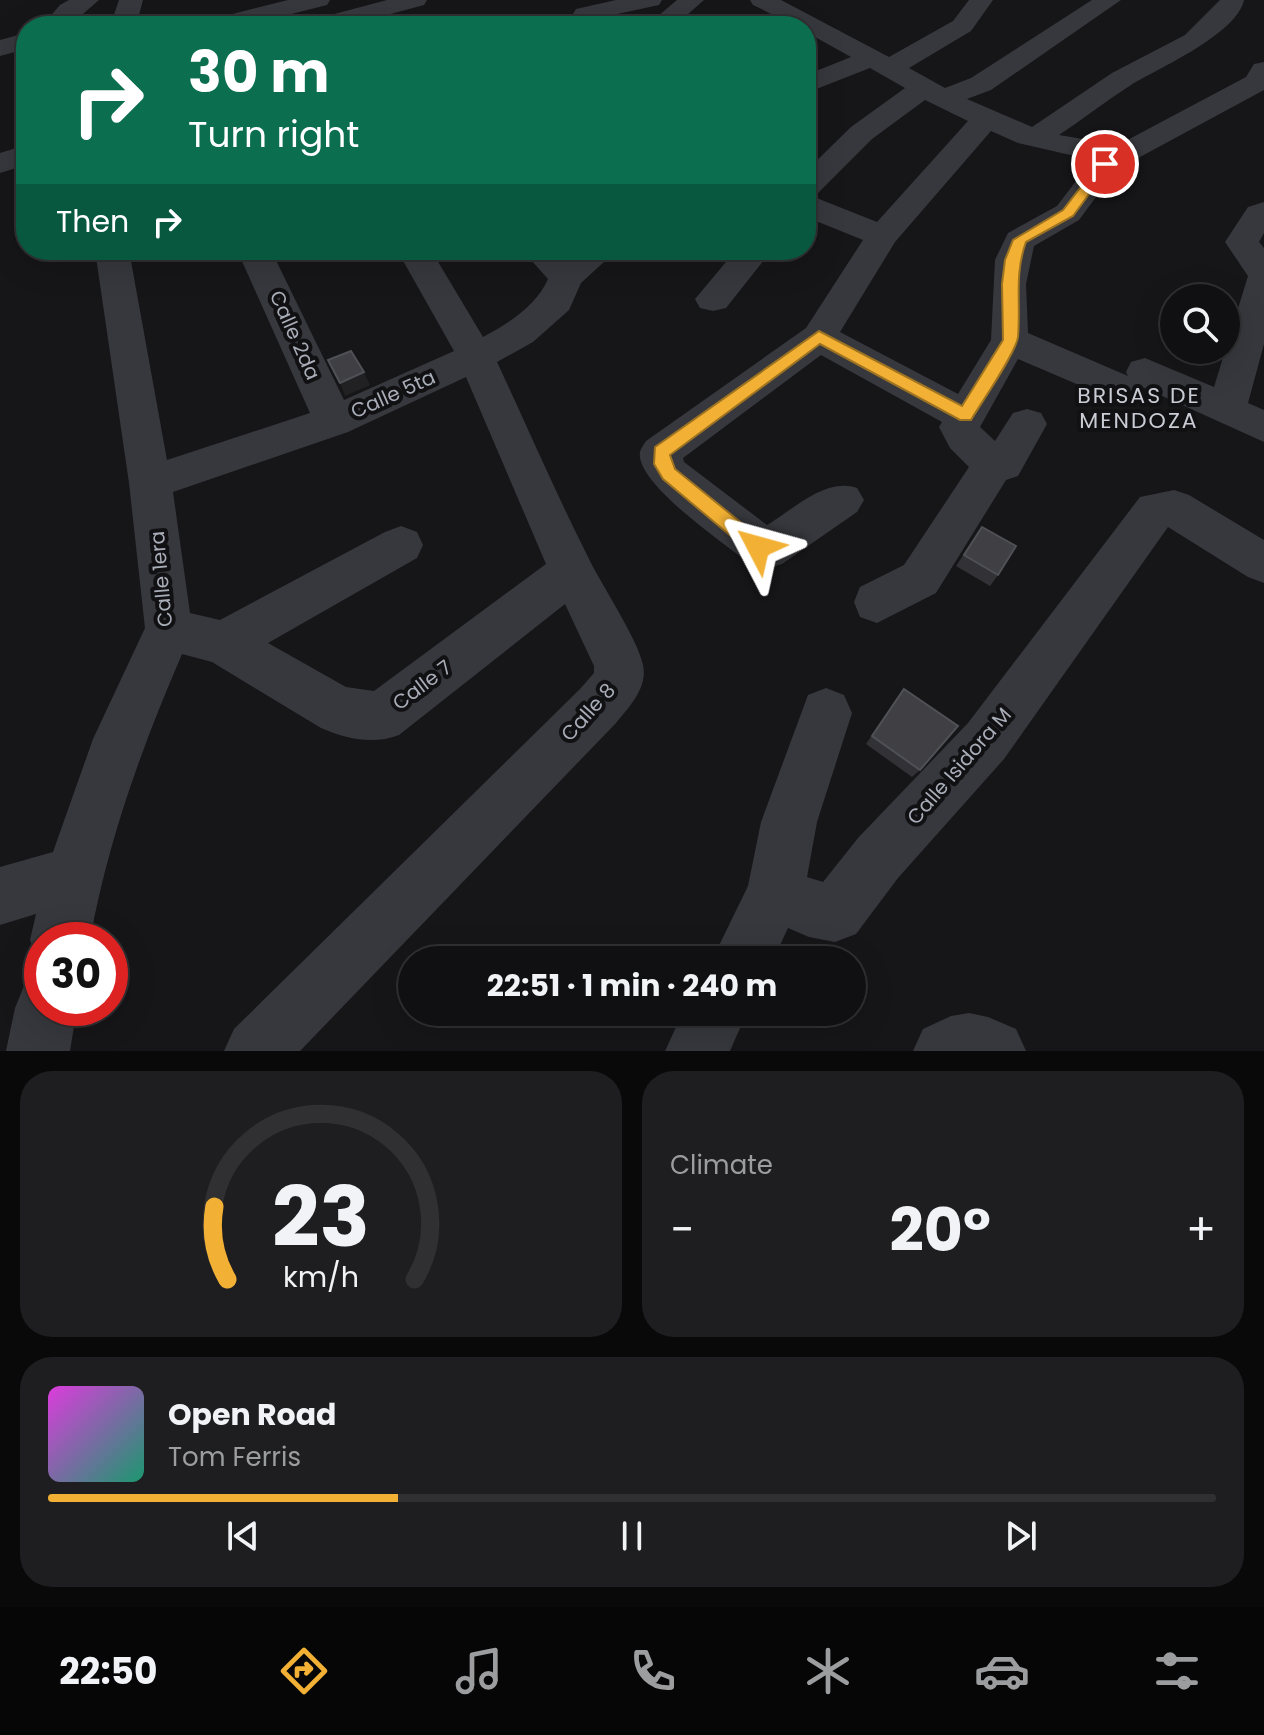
<!DOCTYPE html>
<html lang="en">
<head>
<meta charset="utf-8">
<style>
  :root { --surface:#101012; --page:#1e1e20; --text:#f1f3f6; --muted:#9c9d9f; --line:#303032; --accent:#f2b134 }
  body { margin:0; font-family:Poppins,sans-serif; background:var(--page); color:var(--text); height:100vh; display:flex; flex-direction:column; font-size:30px; white-space:nowrap }
  * { box-sizing:border-box; margin:0 }
  p { font-size:26px; color:var(--muted) }
  .icon { flex:none; width:44px; height:44px; fill:none; stroke:currentColor; stroke-width:2; stroke-linecap:round; stroke-linejoin:round }
  .map { position:relative; height:1051px; overflow:hidden }
  .side { display:flex; flex-direction:column; gap:20px; padding:20px; background:#09090a; flex:1 }
  .side>* { flex:none }
  .banner { position:absolute; left:16px; top:16px; width:800px; height:244px; border-radius:32px; box-shadow:0 8px 32px #0002,0 0 0 2px var(--line); background:#0b6e4f; color:#fff; overflow:hidden }
  .fabs { position:absolute; left:1160px; top:284px; display:grid; gap:16px }
  .fabs a { display:grid; place-items:center; width:80px; height:80px; border-radius:50%; background:var(--surface); box-shadow:0 8px 32px #0002,0 0 0 2px var(--line); font-size:40px }
  .speed { position:absolute; left:24px; top:922px; display:flex; gap:16px; font-size:40px; font-weight:700; text-align:center }
  .speed>* { display:grid; place-content:center; width:104px; height:104px; border-radius:50%; background:var(--surface); box-shadow:0 8px 32px #0002,0 0 0 2px var(--line); line-height:1 }
  .speed .limit { border:12px solid #d22; background:#fff; color:#111 }
  .pin { position:absolute; display:grid; place-items:center; width:68px; height:68px; color:#fff; margin:-34px; border:4px solid #fff; border-radius:50%; box-shadow:0 2px 8px #0007 }
  .me { position:absolute; width:88px; margin:-44px; rotate:309deg; stroke-linejoin:round; filter:drop-shadow(0 0 6px #0008) }
  .turn { display:flex; align-items:center; gap:28px; height:168px; padding:0 40px; font-size:36px }
  .turn .icon { width:104px; height:104px; stroke-width:2.5 }
  .turn b { display:block; font-size:56px; line-height:68px }
  .then { display:flex; align-items:center; height:76px; padding:0 40px; background:#0003; gap:16px; font-size:30px }
  .big { font-size:60px; font-weight:700; line-height:1.1 }
  .side .tile { flex:1; display:flex; flex-direction:column; justify-content:center; gap:12px; min-width:0; padding:0 28px; border-radius:32px; background:var(--page) }
  .side .dial { align-items:center; gap:0 }
  .dial svg { height:208px; overflow:visible; fill:none; stroke:var(--line); stroke-width:7; stroke-linecap:round; text-anchor:middle }
  .dial text { fill:var(--text); stroke:none }
  .song { display:flex; align-items:center; gap:24px }
  .cover { width:96px; height:96px; border-radius:12px; background:linear-gradient(135deg,hsl(300 70% 55%),hsl(160 70% 35%)) }
  .played { height:8px; border-radius:4px; background:linear-gradient(90deg,var(--accent) 30%,var(--line) 30%) }
  .keys { display:flex; justify-content:space-around; direction:ltr }
  .heat { display:flex; justify-content:space-between; align-items:center; font-size:44px; direction:ltr }
  .side .tiles { flex:1; display:grid; gap:20px; grid-template-columns:1fr 1fr }
  .tile:last-child { grid-column:span 2 }
  .trip { position:absolute; left:398px; top:946px; width:468px; height:80px; border-radius:40px; background:var(--surface); box-shadow:0 8px 32px #0002,0 0 0 2px var(--line); font-weight:700; line-height:80px; text-align:center }
  .dock { display:flex; height:128px; justify-content:space-around; align-items:center; background:#060607; color:var(--muted) }
  .dock .icon { width:56px; height:56px }
  .dock .active { color:var(--accent) }
  .dock b { font-size:36px; color:var(--text) }
  .map>svg:first-child { display:block }
  .lines { fill:none; stroke-linecap:round; stroke-linejoin:round }
  .minor { fill:#37383d; fill-rule:evenodd }
  .wall { fill:#323236 }
  .shaded-wall { fill:#212124 }
  .building { fill:#3f3f44; stroke:#4f5156; stroke-width:2 }
  .route { fill:#f2b134; stroke:#9d7322; stroke-width:2 }
  .labels { text-anchor:middle; dominant-baseline:central; stroke-width:8; stroke-linejoin:round; paint-order:stroke }
  .street-label { font-size:20px; fill:#a8adb8; stroke:#111113 }
  .neighbourhood-label { font-size:22px; letter-spacing:2px; fill:#c9ccd4; stroke:#111113 }
</style>
</head>
<body>
<div class="map">
<svg width="1264" height="1051" viewBox="0 0 1264 1051">
  <rect width="100%" height="100%" fill="#161618"/>
  <g class="lines">
    <!-- minor -->
    <path class="minor" d="M69 0H99L69 26H42L60 5Z
      M119 0H143L136 26H110Z
      M288 0H330L327 5 244 26H201L205 21Z
      M387 0H427L424 5 346 26H304L308 21Z
      M616 0H662L659 5 585 21 576 19 573 14 576 9Z
      M677 0H704L679 22H661L657 17Z
      M750 0H781L889 57 953 21 969 0H993L971 31 909 68 945 88 971 78 1092 0H1121L991 90 967 99 1032 127 1112 73 1185 35 1220 0H1244C1237 34 1159 68 1131 85 1106 101 1083 119 1059 135L1118 145 1246 77 1254 64 1264 62V90L1116 170 1079 220 1034 246 1026 284 1028 333 1128 376 1126 372 1131 362 1145 358 1214 387 1248 276 1225 242 1248 207 1264 202V233L1259 242 1264 248V344L1248 403 1264 410V442L1138 385 1140 389 1135 399 1121 403 1018 359 980 427 995 441 1013 413 1027 409 1041 413 1047 424 1018 476 1006 480 936 593 877 623 860 617 854 602 860 587 904 565 969 467 950 448 939 427 942 422 821 355 683 458 684 462 767 525C794 509 826 477 857 488L864 500 857 512 782 564 766 569 750 564C726 544 635 484 640 452 641 448 644 444 646 441L806 328 863 240 806 217V171L851 127 905 88 870 68 806 93V75L851 57 806 32V26H796L753 5ZM925 100 968 121 877 222 814 197 872 139ZM991 131 1018 143 1092 160 1057 206 1008 233 995 260 991 340 958 394 840 332 895 242Z
      M26 33V49L0 56V40Z
      M26 145V165L0 173V153Z
      M95 250H129L167 460 310 413 237 250H271L344 400 454 351 397 250H431L483 337C509 323 536 306 548 279L522 250H559L567 258 578 250H617L581 283 569 310 533 342 497 362C528 428 557 496 590 561 603 587 638 640 643 665 648 688 629 707 616 723L300 1051H224L234 1029 580 689 594 673V666L565 604 399 735C373 745 347 739 321 728L212 662 182 654C142 747 108 840 90 940H42V962L39 961 30 940 36 914 0 925V867L53 852 93 739 145 628 129 483ZM466 377 546 564 374 691 346 687 268 643 417 558 423 545 417 532 401 526 385 532 220 620 190 613 173 492 348 432Z
      M736 250H772L726 308 713 311 700 308 695 299Z
      M1174 490 1189 495 1264 540V583L1248 577 1168 527 1004 759 898 878 856 934 835 942 809 937 788 928 773 960H712L748 886 761 822 808 695 826 688 844 695 852 713 817 822 807 877 823 882 858 838 968 723 1140 497Z
      M42 979V1008H77L70 1051H6L15 1008 24 986Z
      M683 1012H747L730 1051H665Z
      M969 1013 988 1017 1016 1029 1026 1051H913L923 1029 951 1016Z"/>
  </g>
  <!-- wall -->
  <path class="wall" d="M982 527 998 575 990 586 956 566Z
    M904 689 920 770 912 777 866 744Z"/>
  <!-- shaded-wall -->
  <path class="shaded-wall" d="M364 372 370 385 345 396 340 383Z"/>
  <!-- building -->
  <path class="building" d="M351 351 364 372 340 383 328 360Z
    M982 527 1016 546 998 575 964 555Z
    M904 689 958 726 920 770 872 736Z"/>
  <!-- route -->
  <path class="route" d="M1101 161 1111 164 1073 216 1026 242C1014 275 1021 304 1018 337 1016 353 981 403 971 420H960L820 344 670 455 675 469 765 542 767 547 765 553H751L663 479 654 464 655 447 819 331 962 406 1003 340 1002 284 1005 260 1013 240 1063 210Z"/>
  <g class="labels">
    <!-- street labels -->
    <g class="street-label">
      <text transform="translate(295 335) rotate(66)">Calle 2da</text>
      <text transform="translate(393 394) rotate(-24)">Calle 5ta</text>
      <text transform="translate(161 579) rotate(-95)">Calle 1era</text>
      <text transform="translate(422 685) rotate(-37)">Calle 7</text>
      <text transform="translate(588 712) rotate(-48)">Calle 8</text>
      <text transform="translate(959 766) rotate(-49)">Calle Isidora M</text>
    </g>
    <!-- neighbourhood labels -->
    <g class="neighbourhood-label">
      <text x="1139" y="395">BRISAS DE<tspan x="1139" dy="25">MENDOZA</tspan></text>
    </g>
  </g>
</svg>
<div class="fabs">
<a><svg class="icon" aria-label="search" viewBox="0 0 24 24"><circle cx="10" cy="10" r="6"/><path d="M15 15l6 6"/></svg></a>
</div>
<div class="speed"><div class="limit">30</div></div>
<div class="pin" style="left:1105px;top:164px;background:#d93025"><svg class="icon" aria-label="arrive" viewBox="0 0 24 24"><path d="M6 21V4h12l-3 4 3 4H6"/></svg></div>
<svg class="me" style="left:758px;top:547px" viewBox="-20 -20 40 40"><path d="M0-17L14 15 0 8-14 15z" fill="#f2b134" stroke="#fff" stroke-width="4"/></svg>
<div class="trip">22:51 · 1 min · 240 m</div>
<div class="banner">
<div class="turn"><svg class="icon" aria-label="right" viewBox="0 0 24 24"><path d="M7 20v-9h11M14 6l5 5-5 5"/></svg><div><b>30 m</b>Turn right</div></div>
<div class="then">Then<svg class="icon" aria-label="right" viewBox="0 0 24 24"><path d="M7 20v-9h11M14 6l5 5-5 5"/></svg></div>
</div>
</div>
<section class="side">
<div class="tiles">
<div class="tile dial"><svg viewBox="0 0 100 80">
<path d="M14 69A42 42 0 1 1 86 69"/>
<path d="M14 69A42 42 0 0 1 9 41" stroke="#f2b134"/>
<text x="50" y="56" font-size="32" font-weight="700">23</text>
<text x="50" y="72" font-size="11">km/h</text>
</svg></div>
<div class="tile"><p>Climate</p>
<div class="heat"><a>−</a><b class="big">20°</b><a>+</a></div>
</div>
<div class="tile">
<div class="song"><i class="cover"></i><div><b>Open Road</b><p>Tom Ferris</p></div></div>
<div class="played"></div>
<div class="keys"><svg class="icon" aria-label="previous" viewBox="0 0 24 24"><path d="M18 5L8 12l10 7zM5 5v14"/></svg><svg class="icon" aria-label="pause" viewBox="0 0 24 24"><path d="M8 5v14M16 5v14"/></svg><svg class="icon" aria-label="next" viewBox="0 0 24 24"><path d="M6 5l10 7-10 7zM19 5v14"/></svg></div>
</div>
</div>
</section>
<nav class="dock">
<b>22:50</b>
<svg class="icon active" aria-label="directions" viewBox="0 0 24 24"><path d="M12 3l9 9-9 9-9-9zM9 14v-3h6M13 9l2 2-2 2"/></svg>
<svg class="icon" aria-label="music" viewBox="0 0 24 24"><path d="M9 18V5l10-2v13"/><circle cx="6" cy="18" r="3"/><circle cx="16" cy="16" r="3"/></svg>
<svg class="icon" aria-label="phone" viewBox="0 0 24 24"><path d="M5 4h4l2 5-3 2q2 4 5 5l2-3 5 2v4C11 20 4 13 5 4z"/></svg>
<svg class="icon" aria-label="climate" viewBox="0 0 24 24"><path d="M12 3v18M4 7l16 10M4 17L20 7"/></svg>
<svg class="icon" aria-label="car" viewBox="0 0 24 24"><path d="M5 17H2v-5l4-1 3-4h7l3 4 3 1v5h-3M9 17h6M6 11h13"/><circle cx="7" cy="17" r="2"/><circle cx="17" cy="17" r="2"/></svg>
<svg class="icon" aria-label="filters" viewBox="0 0 24 24"><path d="M4 7h16M4 17h16"/><circle cx="9" cy="7" r="2"/><circle cx="15" cy="17" r="2"/></svg>
</nav>
</body>
</html>
